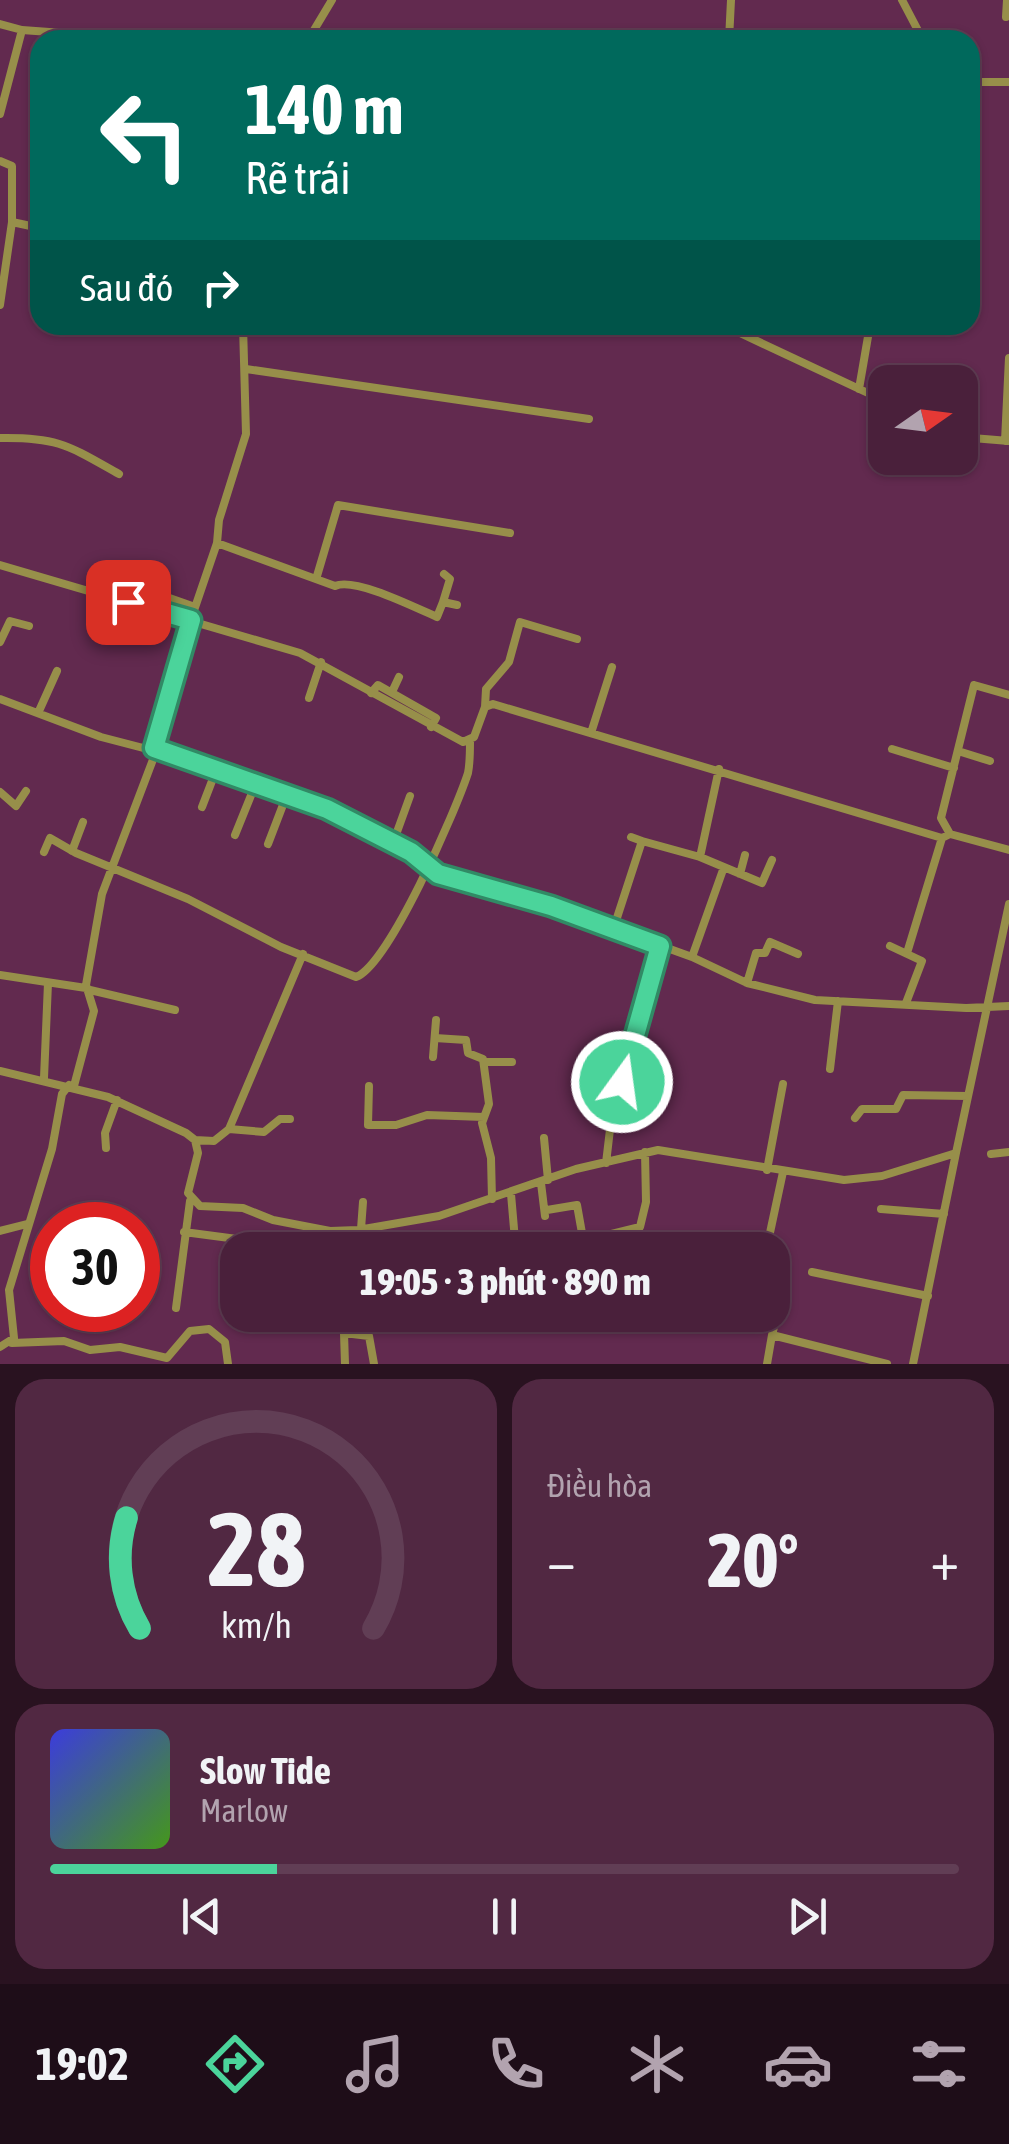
<!DOCTYPE html>
<html lang="vi">
<head>
<meta charset="utf-8">
<style>
  :root { --surface:#4a203b; --page:#512842; --text:#f1f3f6; --muted:#b2a3af; --line:#613e55; --accent:#4bd49b }
  body { margin:0; font-family:"Asap Condensed",sans-serif; background:var(--page); color:var(--text); height:100vh; display:flex; flex-direction:column; font-size:38px; white-space:nowrap }
  * { box-sizing:border-box; margin:0 }
  p { font-size:32px; color:var(--muted) }
  .icon { flex:none; width:55px; height:55px; fill:none; stroke:currentColor; stroke-width:2; stroke-linecap:round; stroke-linejoin:round }
  .map { position:relative; height:1364px; overflow:hidden }
  .panel { display:flex; flex-direction:column; gap:15px; padding:15px; background:#291220; flex:1 }
  .panel>* { flex:none }
  .top-card { position:absolute; left:30px; top:30px; width:950px; height:305px; border-radius:30px; box-shadow:0 2px 8px #0004,0 0 0 2px var(--line); background:#00695c; color:#fff; overflow:hidden }
  .needle { width:65px; rotate:76deg }
  .fabs { position:absolute; left:868px; top:365px; display:grid; gap:20px }
  .fabs a { display:grid; place-items:center; width:110px; height:110px; border-radius:20px; background:var(--surface); box-shadow:0 2px 8px #0004,0 0 0 2px var(--line); font-size:50px }
  .speed { position:absolute; left:30px; top:1202px; display:flex; gap:20px; font-size:50px; font-weight:700; text-align:center }
  .speed>* { display:grid; place-content:center; width:130px; height:130px; border-radius:50%; background:var(--surface); box-shadow:0 2px 8px #0004,0 0 0 2px var(--line); line-height:1 }
  .speed .limit { border:15px solid #d22; background:#fff; color:#111 }
  .pin { position:absolute; display:grid; place-items:center; width:85px; height:85px; color:#fff; margin:-42px; border-radius:20px; box-shadow:0 5px 15px #0006 }
  .me { position:absolute; width:110px; margin:-55px; rotate:14deg; stroke-linejoin:round; filter:drop-shadow(0 0 8px #0008) }
  .turn { display:flex; align-items:center; gap:35px; height:210px; padding:0 50px; font-size:45px }
  .turn .icon { width:130px; height:130px; stroke-width:2.5 }
  .turn b { display:block; font-size:70px; line-height:85px }
  .then { display:flex; align-items:center; height:95px; padding:0 50px; background:#0003; gap:20px; font-size:38px }
  .big { font-size:75px; font-weight:800; line-height:1.1 }
  .panel .widget { flex:1; display:flex; flex-direction:column; justify-content:center; gap:15px; min-width:0; padding:0 35px; border-radius:30px; background:var(--page) }
  .panel .dial { align-items:center; gap:0 }
  .dial svg { height:260px; overflow:visible; fill:none; stroke:var(--line); stroke-width:7; stroke-linecap:round; text-anchor:middle }
  .dial text { fill:var(--text); stroke:none }
  .song { display:flex; align-items:center; gap:30px }
  .cover { width:120px; height:120px; border-radius:15px; background:linear-gradient(135deg,hsl(240 70% 55%),hsl(100 70% 35%)) }
  .played { height:10px; border-radius:5px; background:linear-gradient(90deg,var(--accent) 25%,var(--line) 25%) }
  .keys { display:flex; justify-content:space-around; direction:ltr }
  .heat { display:flex; justify-content:space-between; align-items:center; font-size:55px; direction:ltr }
  .panel .tiles { flex:1; display:grid; gap:15px; grid-template-columns:1fr 1fr }
  .widget:last-child { grid-column:span 2 }
  .trip { position:absolute; left:220px; top:1232px; width:570px; height:100px; border-radius:30px; background:var(--surface); box-shadow:0 2px 8px #0004,0 0 0 2px var(--line); font-weight:800; line-height:100px; text-align:center }
  .menu { display:flex; height:160px; justify-content:space-around; align-items:center; background:#1e0d18; color:var(--muted) }
  .menu .icon { width:70px; height:70px }
  .menu .on { color:var(--accent) }
  .menu b { font-size:45px; color:var(--text) }
  .map>svg:first-child { display:block }
  .lines { fill:none; stroke-linecap:round; stroke-linejoin:round }
  .minor { stroke:#978f4a; stroke-width:8 }
  .route-casing { stroke:#318a65; stroke-width:25 }
  .route { stroke:#4bd49b; stroke-width:18 }
</style>
</head>
<body>
<div class="map">
<svg width="1009" height="1364" viewBox="0 0 1009 1364">
  <rect width="100%" height="100%" fill="#622a4f"/>
  <g class="lines">
    <!-- minor -->
    <path class="minor" d="M902 0 923 40
      M1006 17 1007 0
      M0 24 22 30 158 40
      M308 40 332 0
      M729 40 731 0
      M970 82H1009
      M0 114 22 30
      M970 131 977 156 970 157
      M0 161 12 166V222L0 305
      M12 222 40 228
      M723 325 885 401
      M246 369 589 419
      M859 389 870 325
      M960 437 1009 441
      M0 438C59 437 69 446 119 474
      M1005 441 1009 358
      M217 543 219 520 246 434 243 325
      M0 565 300 653 463 742 474 737 485 707 486 689 509 662 520 622 577 639
      M317 576 338 505 510 533
      M127 583 195 607
      M443 602 450 579 444 574
      M0 642 10 621 29 626
      M392 692 399 677
      M371 693 378 685 436 718 431 727
      M309 698 321 662
      M0 699 101 737 213 766 327 809 411 852 438 874 551 906 692 957 747 983 815 1000 966 1008 1009 1006
      M485 707 493 704 942 838 950 834 1009 850
      M39 711 57 671
      M591 733 612 667
      M153 748 173 672 217 543 335 586C355 577 416 608 437 617L443 602 457 605
      M892 749 954 768
      M958 751 990 761
      M0 792 16 806 26 791
      M202 807 217 768
      M950 834 941 818 974 685 1009 695
      M235 835 256 783
      M642 841 700 857 762 883 772 860
      M393 843 410 796
      M268 844 286 797
      M72 851 83 822
      M44 852 50 838 76 853 188 899 281 947 356 977C389 965 456 810 468 773 470 763 470 752 470 742
      M700 857 719 769
      M740 874 745 855
      M613 930 642 841 631 837
      M890 946 922 961 906 1003
      M907 953 942 838
      M692 957 724 867
      M0 975 86 988
      M747 983 756 953H765L770 942 798 954
      M90 990 175 1010
      M435 1038 466 1040 468 1053 483 1059 489 1104 482 1123 491 1158 492 1199
      M433 1057 436 1020
      M484 1062H512
      M830 1069 838 1001
      M0 1071 108 1097 186 1133 195 1140 198 1153 188 1193 200 1206 243 1208 273 1220 330 1231 358 1230 439 1216 576 1169 658 1150 844 1180 882 1176 956 1153 1009 904
      M44 1078 48 983
      M74 1086 94 1011 86 985 102 894 157 749
      M369 1086 368 1125H396L427 1115 484 1117
      M855 1118 862 1109H896L903 1095 968 1096
      M229 1129 264 1132 280 1119H290
      M544 1138 548 1180
      M195 1140 214 1141 229 1129 303 954
      M106 1148 105 1133 117 1100
      M991 1154 1009 1152
      M606 1163 614 1096 622 1082 660 946
      M767 1170 783 1084
      M541 1183 545 1216
      M511 1194 515 1240
      M881 1209 944 1214
      M547 1210 577 1205 585 1250
      M361 1229 363 1202
      M0 1231 27 1224
      M338 1231V1250
      M184 1232 237 1239 239 1250
      M719 1238 768 1242 783 1172
      M583 1241 640 1227 646 1202 645 1152
      M812 1272 928 1296
      M176 1308 190 1201
      M341 1315 344 1333 369 1336 374 1364
      M344 1333 345 1364
      M772 1335 784 1288
      M12 1343 64 1341 90 1350 120 1347 167 1358 190 1331 209 1329 225 1342 228 1364
      M0 1347 14 1338 9 1290 52 1149 62 1094 69 1085
      M767 1364 772 1335 887 1364
      M913 1364 956 1153"/>
  </g>
  <g class="lines">
    <!-- route casing -->
    <g class="route-casing">
      <path id="route" d="M128 602 191 620 154 748 327 809 411 852 438 874 551 906 660 946 622 1082"/>
    </g>
    <!-- route -->
    <use href="#route" class="route"/>
  </g>
</svg>
<div class="fabs">
<a><svg class="needle" viewBox="-14 -14 28 28"><path d="M0-13l5 13h-10z" fill="#e53935"/><path d="M0 13l5-13h-10z" fill="#b2a3af"/></svg></a>
</div>
<div class="speed"><div class="limit">30</div></div>
<div class="pin" style="left:128px;top:602px;background:#d93025"><svg class="icon" aria-label="arrive" viewBox="0 0 24 24"><path d="M6 21V4h12l-3 4 3 4H6"/></svg></div>
<svg class="me" style="left:622px;top:1082px" viewBox="-20 -20 40 40"><circle r="17" fill="#4bd49b" stroke="#fff" stroke-width="3"/><path d="M0-11L8 9 0 5-8 9z" fill="#fff"/></svg>
<div class="trip">19:05 · 3 phút · 890 m</div>
<div class="top-card">
<div class="turn"><svg class="icon" aria-label="left" viewBox="0 0 24 24"><path d="M17 20v-9H6M10 6l-5 5 5 5"/></svg><div><b>140 m</b>Rẽ trái</div></div>
<div class="then">Sau đó<svg class="icon" aria-label="right" viewBox="0 0 24 24"><path d="M7 20v-9h11M14 6l5 5-5 5"/></svg></div>
</div>
</div>
<section class="panel">
<div class="tiles">
<div class="widget dial"><svg viewBox="0 0 100 80">
<path d="M14 69A42 42 0 1 1 86 69"/>
<path d="M14 69A42 42 0 0 1 10 35" stroke="#4bd49b"/>
<text x="50" y="56" font-size="32" font-weight="700">28</text>
<text x="50" y="72" font-size="11">km/h</text>
</svg></div>
<div class="widget"><p>Điều hòa</p>
<div class="heat"><a>−</a><b class="big">20°</b><a>+</a></div>
</div>
<div class="widget">
<div class="song"><i class="cover"></i><div><b>Slow Tide</b><p>Marlow</p></div></div>
<div class="played"></div>
<div class="keys"><svg class="icon" aria-label="previous" viewBox="0 0 24 24"><path d="M18 5L8 12l10 7zM5 5v14"/></svg><svg class="icon" aria-label="pause" viewBox="0 0 24 24"><path d="M8 5v14M16 5v14"/></svg><svg class="icon" aria-label="next" viewBox="0 0 24 24"><path d="M6 5l10 7-10 7zM19 5v14"/></svg></div>
</div>
</div>
</section>
<nav class="menu">
<b>19:02</b>
<svg class="icon on" aria-label="directions" viewBox="0 0 24 24"><path d="M12 3l9 9-9 9-9-9zM9 14v-3h6M13 9l2 2-2 2"/></svg>
<svg class="icon" aria-label="music" viewBox="0 0 24 24"><path d="M9 18V5l10-2v13"/><circle cx="6" cy="18" r="3"/><circle cx="16" cy="16" r="3"/></svg>
<svg class="icon" aria-label="phone" viewBox="0 0 24 24"><path d="M5 4h4l2 5-3 2q2 4 5 5l2-3 5 2v4C11 20 4 13 5 4z"/></svg>
<svg class="icon" aria-label="climate" viewBox="0 0 24 24"><path d="M12 3v18M4 7l16 10M4 17L20 7"/></svg>
<svg class="icon" aria-label="car" viewBox="0 0 24 24"><path d="M5 17H2v-5l4-1 3-4h7l3 4 3 1v5h-3M9 17h6M6 11h13"/><circle cx="7" cy="17" r="2"/><circle cx="17" cy="17" r="2"/></svg>
<svg class="icon" aria-label="filters" viewBox="0 0 24 24"><path d="M4 7h16M4 17h16"/><circle cx="9" cy="7" r="2"/><circle cx="15" cy="17" r="2"/></svg>
</nav>
</body>
</html>
